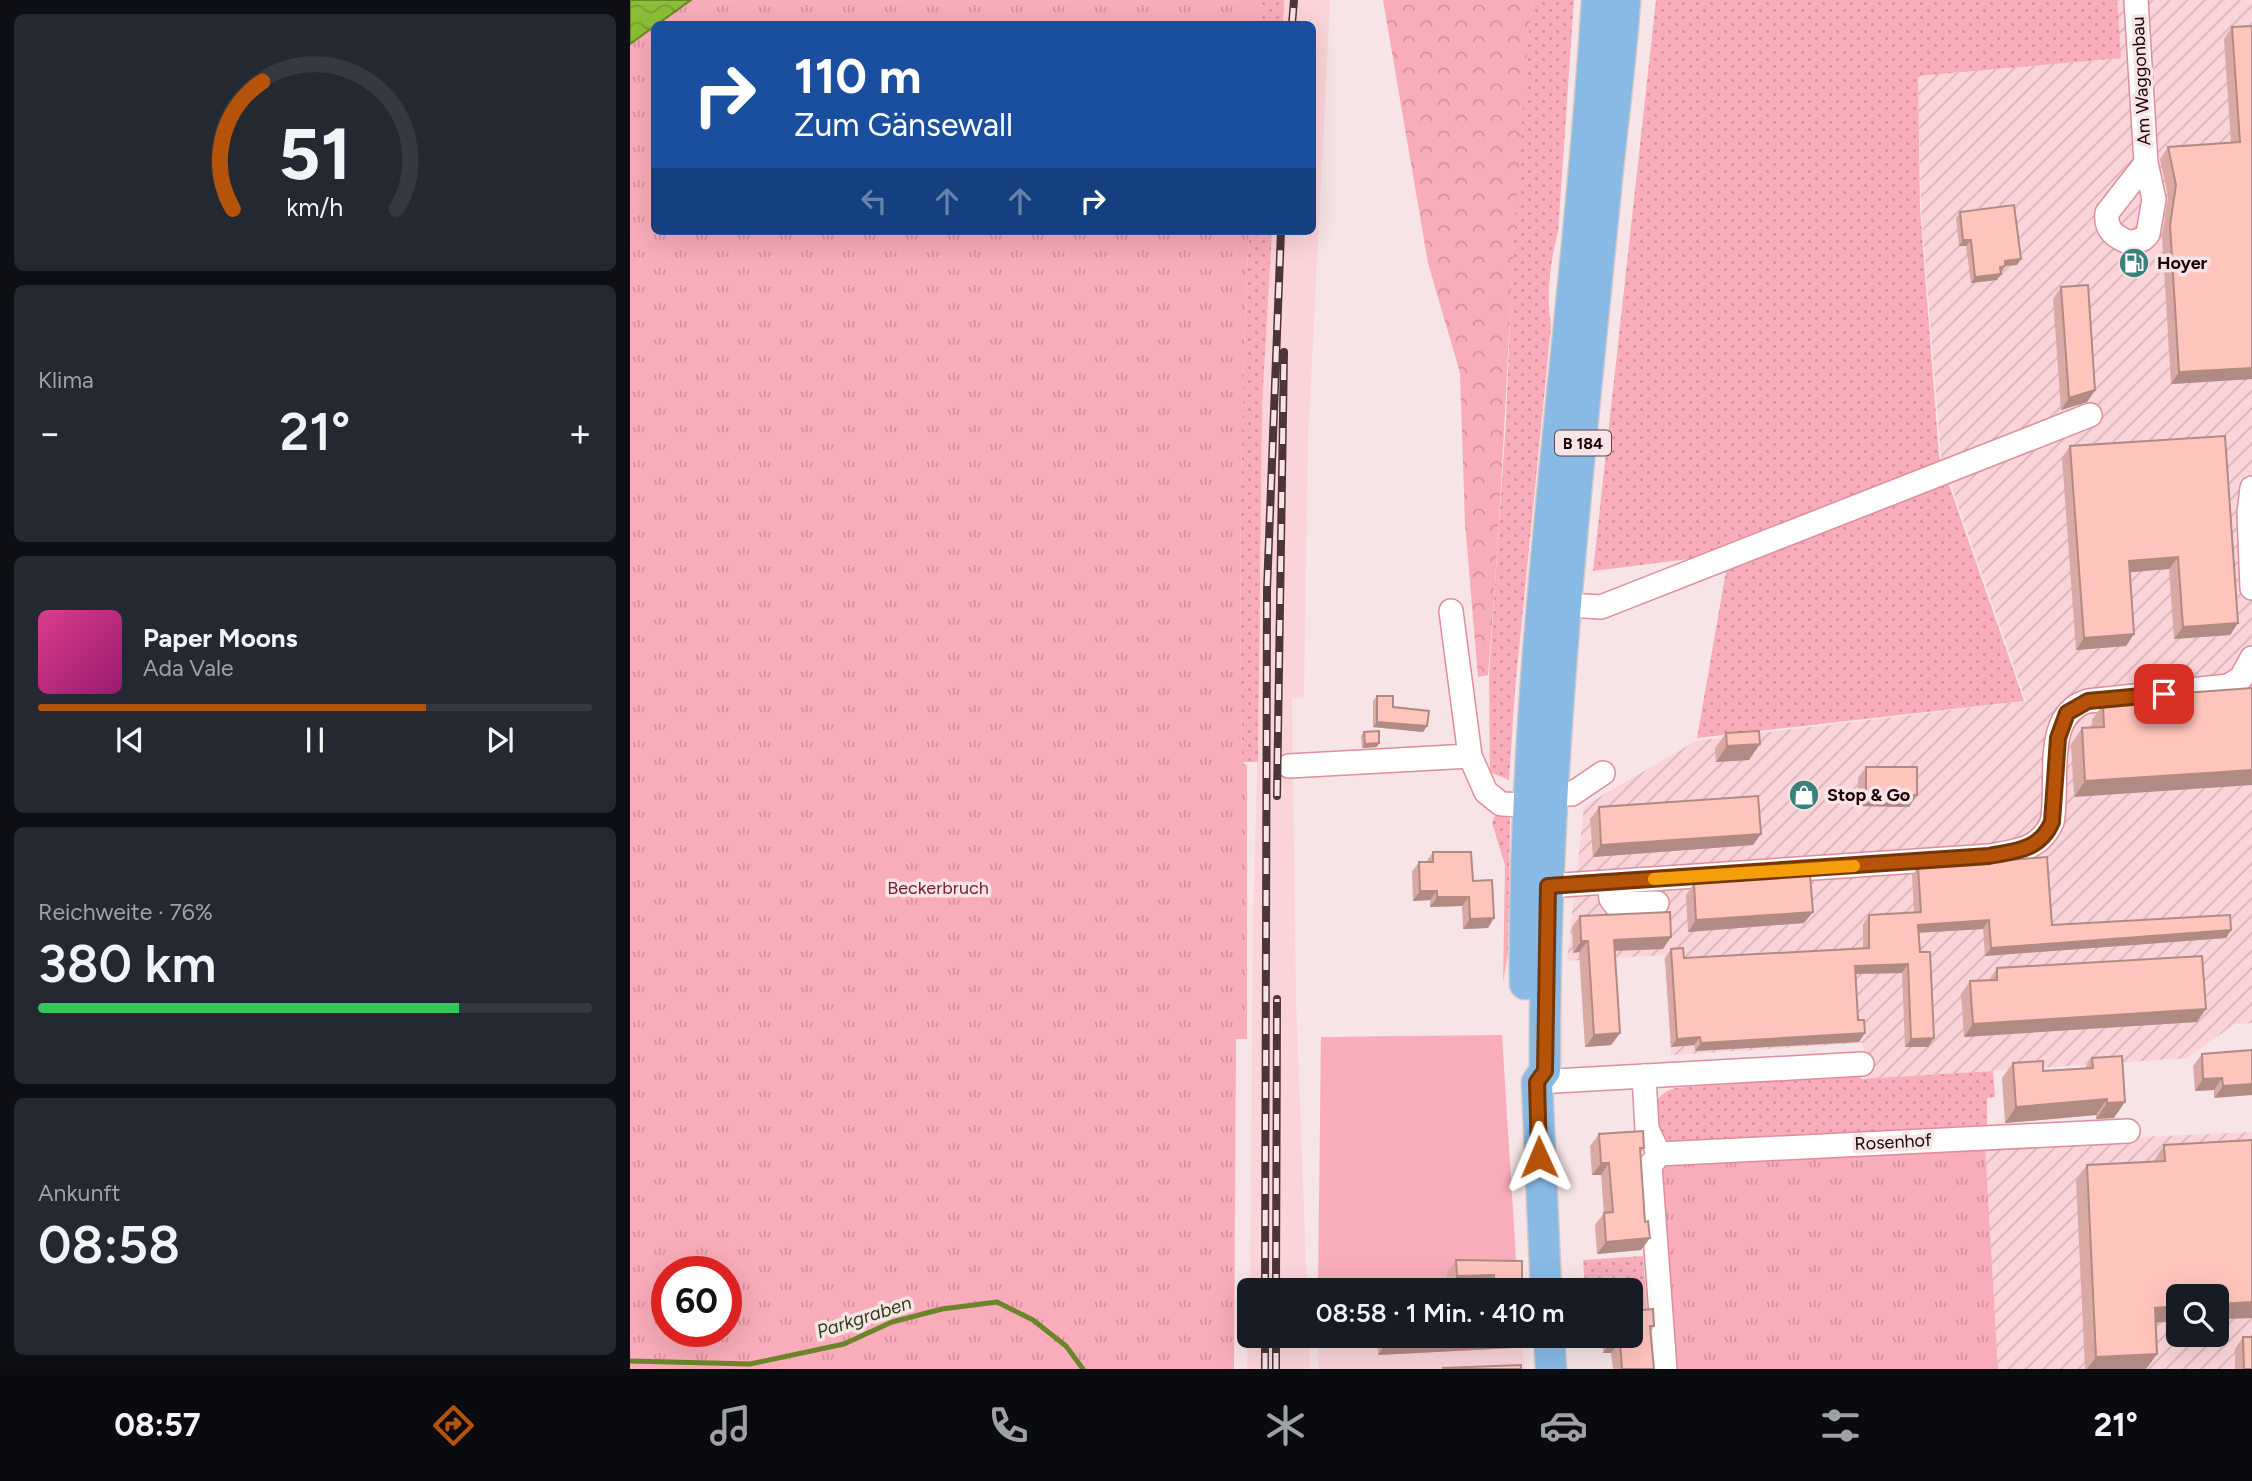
<!DOCTYPE html>
<html lang="de">
<head>
<meta charset="utf-8">
<style>
  :root { --surface:#171b24; --page:#242831; --text:#f1f3f6; --muted:#9ea1a6; --line:#363941; --accent:#b45309 }
  body { margin:0; font-family:Figtree,sans-serif; background:var(--page); color:var(--text); height:100vh; display:flex; flex-direction:column; font-size:26px; white-space:nowrap }
  * { box-sizing:border-box; margin:0 }
  p { font-size:23px; color:var(--muted) }
  .icon { flex:none; width:38px; height:38px; fill:none; stroke:currentColor; stroke-width:2; stroke-linecap:round; stroke-linejoin:round }
  .map { position:relative; flex:1; overflow:hidden }
  .drawer { display:flex; flex-direction:column; gap:14px; padding:14px; background:#0d0f14; width:630px }
  .drawer>* { flex:none }
  .banner { position:absolute; left:21px; top:21px; width:665px; height:214px; border-radius:10px; box-shadow:0 7px 28px #0002; background:#1a4fa0; color:#fff; overflow:hidden }
  .controls { position:absolute; left:1536px; top:1284px; display:grid; gap:14px }
  .controls a { display:grid; place-items:center; width:63px; height:63px; border-radius:10px; background:var(--surface); box-shadow:0 7px 28px #0002; font-size:35px }
  .speed { position:absolute; left:21px; top:1256px; display:flex; gap:14px; font-size:35px; font-weight:700; text-align:center }
  .speed>* { display:grid; place-content:center; width:91px; height:91px; border-radius:50%; background:var(--surface); box-shadow:0 7px 28px #0002; line-height:1 }
  .speed .limit { border:10px solid #d22; background:#fff; color:#111 }
  .pin { position:absolute; display:grid; place-items:center; width:60px; height:60px; color:#fff; margin:-30px; border-radius:14px; box-shadow:0 4px 10px #0006 }
  .me { position:absolute; width:77px; margin:-38px; rotate:359deg; stroke-linejoin:round; filter:drop-shadow(0 0 5px #0008) }
  .turn { display:flex; align-items:center; gap:24px; height:147px; padding:0 28px; font-size:32px }
  .turn .icon { width:91px; height:91px; stroke-width:2.5 }
  .turn b { display:block; font-size:49px; line-height:60px }
  .lanes { display:flex; align-items:center; height:66px; padding:0 28px; background:#0003; justify-content:center; gap:35px; direction:ltr }
  .lanes .off { opacity:.35 }
  .big { font-size:52px; font-weight:600; line-height:1.1 }
  .drawer .widget { flex:1; display:flex; flex-direction:column; justify-content:center; gap:10px; min-width:0; padding:0 24px; border-radius:10px; background:var(--page) }
  .drawer .dial { align-items:center; gap:0 }
  .dial svg { height:182px; overflow:visible; fill:none; stroke:var(--line); stroke-width:7; stroke-linecap:round; text-anchor:middle }
  .dial text { fill:var(--text); stroke:none }
  .song { display:flex; align-items:center; gap:21px }
  .cover { width:84px; height:84px; border-radius:10px; background:linear-gradient(135deg,hsl(330 70% 55%),hsl(320 70% 35%)) }
  .played { height:7px; border-radius:4px; background:linear-gradient(90deg,var(--accent) 70%,var(--line) 70%) }
  .keys { display:flex; justify-content:space-around; direction:ltr }
  .heat { display:flex; justify-content:space-between; align-items:center; font-size:38px; direction:ltr }
  .charge { height:10px; border-radius:5px; background:linear-gradient(90deg,#34c759 76%,var(--line) 0) }
  .trip { position:absolute; left:607px; top:1278px; width:406px; height:70px; border-radius:10px; background:var(--surface); box-shadow:0 7px 28px #0002; font-weight:600; line-height:70px; text-align:center }
  .dock { display:flex; height:112px; justify-content:space-around; align-items:center; background:#090b0e; color:var(--muted) }
  .dock .icon { width:49px; height:49px }
  .dock .on { color:var(--accent) }
  .dock b { font-size:32px; color:var(--text) }
  main { display:flex; flex:1; min-height:0 }
  .map>svg:first-child { display:block }
  .built { fill:#fbd4d9 }
  .industrial { fill:url(#industrial-furrows); fill-rule:evenodd }
  .grass { fill:url(#grass-dots) }
  .forest { fill:url(#forest-crowns) }
  .park { fill:url(#park-tufts); fill-rule:evenodd }
  .garden { fill:#f9acb9 }
  .water { fill:url(#water-waves); stroke:#6a8629; stroke-width:2 }
  .lines { fill:none; stroke-linecap:round; stroke-linejoin:round }
  .stream { stroke:#6a8629; stroke-width:5 }
  .minor-casing { stroke:#df8d9c; stroke-width:26 }
  .major-casing { stroke:#cdc7c8; stroke-width:33 }
  .minor { stroke:#fff; stroke-width:23 }
  .major { stroke:#88bae5; stroke-width:30 }
  .rail-casing { stroke:#4c3438; stroke-width:8 }
  .rail { stroke:#f6e4e6; stroke-width:5; stroke-dasharray:16; stroke-linecap:butt }
  .wall { fill:#dba9a3 }
  .shaded-wall { fill:#b28a84 }
  .building { fill:#ffc5bd; stroke:#b28a84; stroke-width:2 }
  .route-casing { stroke:#753606; stroke-width:18 }
  .route { stroke:#b45309; stroke-width:12 }
  .slow { stroke:#f59e0b; stroke-width:12 }
  .labels { text-anchor:middle; dominant-baseline:central; stroke-width:7; stroke-linejoin:round; paint-order:stroke }
  .shield { fill:#f6e4e6; stroke:#5d464a; stroke-width:2 }
  .shield-label { font-size:16px; font-weight:bold; fill:#1c0207 }
  .street-label { font-size:18px; fill:#1c0207; stroke:#f6e4e6 }
  .poi-label { font-size:18px; font-weight:bold; fill:#1c0207; stroke:#f6e4e6; text-anchor:start }
  .park-label { font-size:18px; fill:#772138; stroke:#f6e4e6 }
  .water-label { font-size:19px; font-style:italic; fill:#304410; stroke:#f6e4e6 }
</style>
</head>
<body>
<main>
<section class="drawer">
<div class="widget dial"><svg viewBox="0 0 100 80">
<path d="M14 69A42 42 0 1 1 86 69"/>
<path d="M14 69A42 42 0 0 1 27 13" stroke="#b45309"/>
<text x="50" y="56" font-size="32" font-weight="700">51</text>
<text x="50" y="72" font-size="11">km/h</text>
</svg></div>
<div class="widget"><p>Klima</p>
<div class="heat"><a>−</a><b class="big">21°</b><a>+</a></div>
</div>
<div class="widget">
<div class="song"><i class="cover"></i><div><b>Paper Moons</b><p>Ada Vale</p></div></div>
<div class="played"></div>
<div class="keys"><svg class="icon" aria-label="previous" viewBox="0 0 24 24"><path d="M18 5L8 12l10 7zM5 5v14"/></svg><svg class="icon" aria-label="pause" viewBox="0 0 24 24"><path d="M8 5v14M16 5v14"/></svg><svg class="icon" aria-label="next" viewBox="0 0 24 24"><path d="M6 5l10 7-10 7zM19 5v14"/></svg></div>
</div>
<div class="widget"><p>Reichweite · 76%</p><b class="big">380 km</b><div class="charge"></div></div>
<div class="widget"><p>Ankunft</p><b class="big">08:58</b></div>
</section>
<div class="map">
<svg width="1622" height="1369" viewBox="0 0 1622 1369">
  <defs>
    <pattern id="industrial-furrows" width="10" height="10" patternUnits="userSpaceOnUse" patternTransform="scale(1.75)"><rect width="10" height="10" fill="#fbd4d9"/><path d="M-1 1l2-2M0 10L10 0M9 11l2-2" fill="none" stroke="#d7b4b9"/></pattern>
    <pattern id="grass-dots" width="8" height="8" patternUnits="userSpaceOnUse" patternTransform="scale(1.75)"><rect width="8" height="8" fill="#f9acb9"/><path d="M2 2h.1M6 6h.1" fill="none" stroke="#d5929e" stroke-width="1.8" stroke-linecap="round"/></pattern>
    <pattern id="forest-crowns" width="20" height="18" patternUnits="userSpaceOnUse" patternTransform="scale(1.75)"><rect width="20" height="18" fill="#f9acb9"/><path d="M2 6a3 3 0 1 1 6 0M12 15a3 3 0 1 1 6 0" fill="none" stroke="#d5929e"/></pattern>
    <pattern id="park-tufts" width="24" height="20" patternUnits="userSpaceOnUse" patternTransform="scale(1.75)"><rect width="24" height="20" fill="#f9acb9"/><path d="M3 7l-1-3M5 7V3M7 7l1-3M15 17l-1-3M17 17v-4M19 17l1-3" fill="none" stroke="#d5929e"/></pattern>
    <pattern id="water-waves" width="16" height="10" patternUnits="userSpaceOnUse" patternTransform="scale(1.75)"><rect width="16" height="10" fill="#8bbe37"/><path d="M0 5q4-4 8 0t8 0" fill="none" stroke="#77a22f"/></pattern>
  </defs>
  <rect width="100%" height="100%" fill="#f6e4e6"/>
  <!-- built -->
  <path class="built" d="M632 0H700L678 441 674 698 662 699 666 999 677 1290H620L623 919 629 698 619 231H682V24H630Z
    M619 1313 620 1335H679L680 1369H617Z
    M688 1335H891L895 1369H688Z"/>
  <!-- industrial -->
  <path class="industrial" d="M1487 0H1622V1023L1605 1024 1557 1058 1237 1079 1233 1043 1041 1055 1034 955 937 961 954 806 1066 741 1396 701 1311 456 1291 208 1288 76 1490 58Z
    M1622 1132V1369H1368L1355 1144ZM1549 1297H1587V1335H1549Z"/>
  <!-- grass -->
  <path class="grass" d="M632 0H654L653 24H630Z
    M902 0H944L928 232C920 262 916 295 921 326L885 690 879 780 860 772 859 676 876 420 887 151Z
    M1026 0H1487L1491 58 1288 76 1290 209 1309 456 1394 701 1067 738 1099 554 963 571Z
    M619 231H642L632 404 628 762H612C609 585 610 408 619 231Z
    M865 815 880 818 878 954 873 982 875 865 862 823Z
    M1363 1071 1365 1097 1357 1098V1127L1046 1146 1028 1133C1026 1110 1019 1097 1045 1088L1230 1074 1231 1079Z
    M1013 1256 1017 1314 1001 1315V1290H955L953 1260Z"/>
  <!-- forest -->
  <path class="forest" d="M753 0H902C880 225 877 450 858 675L848 677 835 523 830 373 798 263Z"/>
  <!-- park -->
  <path class="park" d="M0 0H632L630 24H24V231H619C610 408 609 585 612 762L617 766V1039H606L604 1369H0ZM37 1272H96V1332H37Z
    M1355 1144 1368 1369H1043L1028 1167 1033 1163Z"/>
  <!-- garden -->
  <path class="garden" d="M872 1035 888 1290H688L691 1037Z"/>
  <!-- water -->
  <path class="water" d="M0 0H61L0 44Z"/>
  <g class="lines">
    <!-- stream -->
    <path class="stream" d="M0 1361 120 1364 214 1344 262 1322 312 1309 367 1302 403 1320 436 1346 453 1369"/>
    <!-- minor casing -->
    <g class="minor-casing">
      <path id="minor" d="M1506 0 1516 163 1524 199 1518 234 1513 239 1500 243C1485 237 1475 230 1477 213L1516 163
        M1622 488 1619 513 1622 588
        M938 605 971 607 1460 415
        M821 611 840 756 856 792 871 804 898 805
        M659 766 840 756
        M923 793 942 794 973 773
        M979 882 981 899 985 904 1027 903
        M918 886 1359 856C1386 851 1410 850 1422 822 1430 785 1411 714 1458 701L1598 686 1611 678 1622 658
        M1014 1076 1017 1129 1029 1154 1020 1166 1035 1369
        M907 1082 1232 1064
        M1029 1154 1498 1131"/>
    </g>
    <!-- major casing -->
    <g class="major-casing">
      <path id="major" d="M895 984C892 655 947 328 967 0
        M916 1290 907 1082 915 1071C913 778 947 480 976 188 982 125 991 63 995 0
        M919 1335 921 1369"/>
    </g>
    <!-- minor -->
    <use href="#minor" class="minor"/>
    <!-- major -->
    <use href="#major" class="major"/>
    <!-- rail casing -->
    <g class="rail-casing">
      <path id="rail" d="M662 24 664 0
        M647 796 654 352
        M635 1290 637 590 651 231
        M646 1290 647 999
        M635 1369V1335
        M646 1369V1335"/>
    </g>
    <!-- rail -->
    <use href="#rail" class="rail"/>
  </g>
  <!-- wall -->
  <path class="wall" d="M1622 26V379L1541 384 1532 236 1538 196 1530 159 1538 147 1601 143 1594 39 1602 27Z
    M1330 212 1391 259 1387 265 1375 266 1367 280 1341 283 1336 246H1329L1326 218Z
    M1431 287 1465 390 1457 402 1431 410 1423 299Z
    M1595 436 1608 623 1600 635 1544 639 1539 569 1500 572 1504 634 1496 646 1446 650 1432 458 1440 446Z
    M1622 688 1444 797 1441 744 1452 728H1462V720L1473 704 1482 703 1486 698Z
    M747 696 763 707 797 726 793 732 743 727V701Z
    M734 732 747 747 732 748 731 736Z
    M1096 733 1130 744 1119 760 1086 762 1085 748Z
    M1236 767 1287 795 1279 807 1228 806V778Z
    M969 807 1131 834 1123 845 963 857 960 819Z
    M803 852 843 881 864 918 858 928 833 929 832 906 800 907V900L783 901 782 872 789 862H796Z
    M1288 867 1422 925 1601 930 1596 938 1355 956 1353 929 1289 933 1298 1047H1275L1272 973 1226 974 1229 1042 1065 1051 1064 1045 1041 1047 1035 958 1041 949 1054 958 1233 948V924L1239 915 1284 912 1282 875Z
    M1064 883 1174 923 1058 932 1056 895Z
    M950 916 1033 949 985 951 990 1033 981 1045 955 1047 949 952 943 953 942 927Z
    M1367 968 1576 1009 1567 1022 1334 1037 1331 994 1340 981 1359 980Z
    M1622 1050 1584 1098V1090L1565 1091 1563 1066 1572 1054Z
    M1462 1058 1484 1118 1466 1119V1115L1375 1123 1372 1078 1383 1063 1413 1071 1454 1069Z
    M969 1134 1014 1148 1010 1153 1015 1222 1020 1238 1011 1250 967 1254 965 1225 974 1213 971 1175H962L960 1146Z
    M1622 1140V1318L1587 1319 1549 1297V1321L1525 1323 1527 1354 1516 1369H1455L1446 1180 1457 1165 1523 1162 1534 1145Z
    M826 1260 892 1261V1290H817V1274Z
    M1024 1326 1021 1331 1024 1369H983L981 1353H973L972 1335H1001Z
    M747 1335H892L883 1348 748 1355Z
    M1613 1337 1622 1369H1605V1349Z"/>
  <!-- shaded-wall -->
  <path class="shaded-wall" d="M1333 240H1341L1336 246H1329Z
    M1391 259 1387 265 1375 266 1371 272 1366 273 1375 261Z
    M1371 274 1367 280 1341 283 1345 277Z
    M1622 368V379L1541 384 1549 372Z
    M1465 390 1457 402 1431 410 1439 398Z
    M1548 557 1539 569 1491 573 1499 561Z
    M1608 623 1600 635 1544 639 1553 627Z
    M1504 634 1496 646 1446 650 1454 638Z
    M747 722 797 726 793 732 743 727Z
    M749 743 747 747 732 748 735 744Z
    M1130 744 1119 760 1086 762 1097 746Z
    M1622 770V785L1444 797 1455 781Z
    M1236 795H1287L1279 807 1228 806Z
    M1131 834 1123 845 963 857 971 845Z
    M790 891H807L800 900 783 901Z
    M807 897H839L832 906 800 907Z
    M1183 912 1174 923 1058 932 1066 920Z
    M864 918 858 928 833 929 840 919Z
    M1359 920 1353 929 1282 933 1288 925Z
    M1601 930 1596 938 1355 956 1361 948Z
    M1041 937 1033 949 976 951 984 940Z
    M951 941H958L949 952 943 953Z
    M1278 964 1272 973 1219 974 1225 966Z
    M1576 1009 1567 1022 1334 1037 1343 1024Z
    M990 1033 981 1045 955 1047 964 1035Z
    M1235 1033 1229 1042 1065 1051 1071 1043Z
    M1070 1037 1064 1045 1041 1047 1047 1039Z
    M1304 1038 1298 1047H1275L1281 1039Z
    M1592 1078 1584 1090 1565 1091 1573 1079Z
    M1622 1084V1095L1584 1098 1593 1086Z
    M1477 1099 1466 1115 1375 1123 1386 1107Z
    M1495 1102 1484 1118 1466 1119 1477 1103Z
    M971 1163H979L971 1175H962Z
    M1020 1238 1011 1250 967 1254 976 1242Z
    M864 1275 854 1289 817 1290 827 1276Z
    M1622 1302V1318L1587 1319V1304Z
    M1549 1306V1321L1514 1323 1525 1308Z
    M869 1335H892L883 1348 748 1355 757 1341Z
    M981 1341H990L981 1353H973Z
    M1527 1354 1516 1369H1457L1466 1357Z"/>
  <!-- building -->
  <path class="building" d="M1622 26V368L1549 372 1540 225 1546 185 1538 147 1610 142 1602 27Z
    M1384 205 1391 259 1375 261V266L1370 267 1371 274 1345 277 1341 240H1333L1330 212Z
    M1458 285 1465 390 1439 398 1431 287Z
    M1595 436 1608 623 1553 627 1548 557 1499 561 1504 634 1454 638 1440 446Z
    M1622 688V770L1455 781 1452 728 1474 727 1473 704 1486 703V698Z
    M747 696H763V707L799 711 797 726 747 722Z
    M749 731V743L735 744 734 732Z
    M1129 731 1130 744 1097 746 1096 733Z
    M1236 767H1287V795H1236Z
    M1128 796 1131 834 971 845 969 807Z
    M803 852H841L843 881 862 880 864 918 840 919 839 897H807V891H790L789 862H803Z
    M1417 857 1422 925 1600 915 1601 930 1361 948 1359 920 1288 925 1290 952H1300L1304 1038 1281 1039 1278 964 1225 966 1228 1020H1234L1235 1033 1071 1043 1070 1037 1047 1039 1041 949 1053 948 1054 958 1239 948V915L1291 912 1288 867Z
    M1180 875 1183 912 1066 920 1064 883Z
    M1040 912 1041 937 984 940 990 1033 964 1035 958 941H951L950 916Z
    M1572 956 1576 1009 1343 1024 1340 981 1367 980V968Z
    M1622 1050V1084L1593 1086 1592 1078 1573 1079 1572 1054Z
    M1492 1056 1495 1102 1477 1103V1099L1386 1107 1383 1063 1413 1061V1071L1463 1068 1462 1058Z
    M1013 1131 1014 1148H1010L1015 1222 1018 1221 1020 1238 976 1242 974 1213 983 1212 979 1163H971L969 1134Z
    M1622 1140V1302L1587 1304V1297H1549V1306L1525 1308 1527 1354 1466 1357 1457 1165 1535 1161 1534 1145Z
    M826 1260 892 1261V1290H864V1275L827 1276Z
    M1023 1309 1024 1326H1020L1024 1369H992L990 1341H981V1335H1001V1311Z
    M757 1335H869L757 1341Z
    M1613 1337H1622V1369H1614Z
    M891 1365V1369H813V1368Z"/>
  <g class="lines">
    <!-- route casing -->
    <g class="route-casing">
      <path id="route" d="M909 1157 907 1082 915 1071 918 886 1359 856C1386 851 1410 850 1422 822L1428 738 1437 713 1458 701 1534 694"/>
    </g>
    <!-- route -->
    <use href="#route" class="route"/>
    <!-- slow -->
    <path class="slow" d="M1024 879 1224 866"/>
  </g>
  <!-- icons -->
  <defs>
    <g id="fuel-disc" transform="scale(1.575)"><circle r="9.5" fill="#3a817c" stroke="#f6e4e6"/><path d="M-5.5-6h7V0h2V4h1.3V-2.5L3-4.5l.8-.8L6-3V5H2.5V1h-1V6h-7ZM-4.2-4.7v3.2H.2V-4.7Z" fill="#fff"/></g>
    <g id="shop-disc" transform="scale(1.575)"><circle r="9.5" fill="#3a817c" stroke="#f6e4e6"/><path d="M-5-2.5h2.3a2.7 3.5 0 0 1 5.4 0H5L5.5 6h-11ZM-1.5-2.5h3a1.5 2.3 0 0 0-3 0Z" fill="#fff"/></g>
  </defs>
  <g fill-rule="evenodd">
    <use href="#fuel-disc" x="1504" y="263"/>
    <use href="#shop-disc" x="1174" y="795"/>
  </g>
  <g class="labels">
    <!-- shield labels -->
    <rect class="shield" x="925" y="430.5" width="56" height="25" rx="5"/>
    <g class="shield-label">
      <text x="953" y="443">B 184</text>
    </g>
    <!-- street labels -->
    <g class="street-label">
      <text transform="translate(1511 81) rotate(-93)">Am Waggonbau</text>
      <text transform="translate(1263 1142) rotate(-3)">Rosenhof</text>
    </g>
    <!-- poi labels -->
    <g class="poi-label">
      <text x="1527" y="263">Hoyer</text>
      <text x="1197" y="795">Stop &amp; Go</text>
    </g>
    <!-- park labels -->
    <g class="park-label">
      <text x="308" y="888">Beckerbruch</text>
    </g>
    <!-- water labels -->
    <g class="water-label">
      <text transform="translate(234 1317) rotate(-18)">Parkgraben</text>
    </g>
  </g>
</svg>
<div class="controls">
<a><svg class="icon" aria-label="search" viewBox="0 0 24 24"><circle cx="10" cy="10" r="6"/><path d="M15 15l6 6"/></svg></a>
</div>
<div class="speed"><div class="limit">60</div></div>
<div class="pin" style="left:1534px;top:694px;background:#d93025"><svg class="icon" aria-label="arrive" viewBox="0 0 24 24"><path d="M6 21V4h12l-3 4 3 4H6"/></svg></div>
<svg class="me" style="left:909px;top:1157px" viewBox="-20 -20 40 40"><path d="M0-17L14 15 0 8-14 15z" fill="#b45309" stroke="#fff" stroke-width="4"/></svg>
<div class="trip">08:58 · 1 Min. · 410 m</div>
<div class="banner">
<div class="turn"><svg class="icon" aria-label="right" viewBox="0 0 24 24"><path d="M7 20v-9h11M14 6l5 5-5 5"/></svg><div><b>110 m</b>Zum Gänsewall</div></div>
<div class="lanes"><svg class="icon off" aria-label="left" viewBox="0 0 24 24"><path d="M17 20v-9H6M10 6l-5 5 5 5"/></svg><svg class="icon off" aria-label="ahead" viewBox="0 0 24 24"><path d="M12 20V5M6 11l6-6 6 6"/></svg><svg class="icon off" aria-label="ahead" viewBox="0 0 24 24"><path d="M12 20V5M6 11l6-6 6 6"/></svg><svg class="icon" aria-label="right" viewBox="0 0 24 24"><path d="M7 20v-9h11M14 6l5 5-5 5"/></svg></div>
</div>
</div>
</main>
<nav class="dock">
<b>08:57</b>
<svg class="icon on" aria-label="directions" viewBox="0 0 24 24"><path d="M12 3l9 9-9 9-9-9zM9 14v-3h6M13 9l2 2-2 2"/></svg>
<svg class="icon" aria-label="music" viewBox="0 0 24 24"><path d="M9 18V5l10-2v13"/><circle cx="6" cy="18" r="3"/><circle cx="16" cy="16" r="3"/></svg>
<svg class="icon" aria-label="phone" viewBox="0 0 24 24"><path d="M5 4h4l2 5-3 2q2 4 5 5l2-3 5 2v4C11 20 4 13 5 4z"/></svg>
<svg class="icon" aria-label="climate" viewBox="0 0 24 24"><path d="M12 3v18M4 7l16 10M4 17L20 7"/></svg>
<svg class="icon" aria-label="car" viewBox="0 0 24 24"><path d="M5 17H2v-5l4-1 3-4h7l3 4 3 1v5h-3M9 17h6M6 11h13"/><circle cx="7" cy="17" r="2"/><circle cx="17" cy="17" r="2"/></svg>
<svg class="icon" aria-label="filters" viewBox="0 0 24 24"><path d="M4 7h16M4 17h16"/><circle cx="9" cy="7" r="2"/><circle cx="15" cy="17" r="2"/></svg>
<b>21°</b>
</nav>
</body>
</html>
